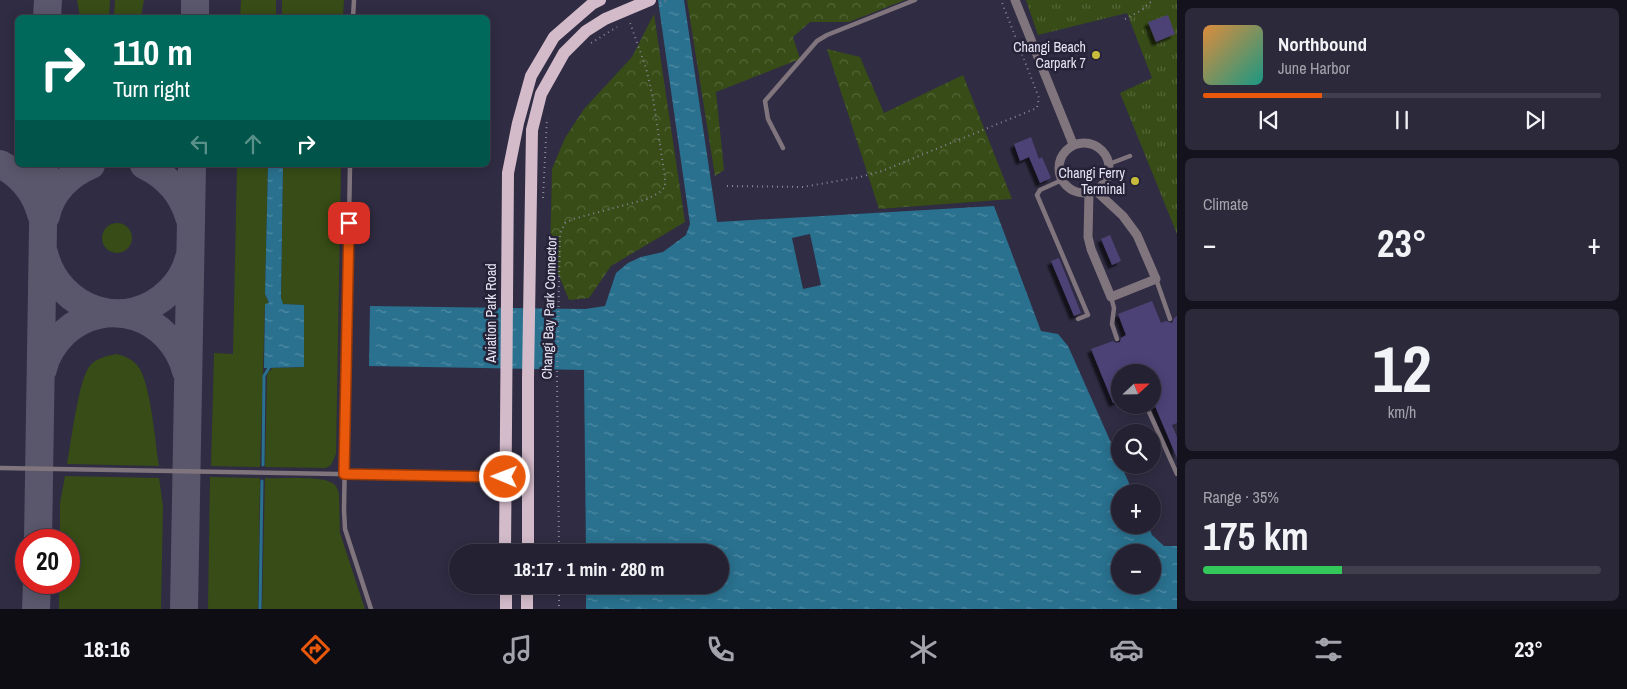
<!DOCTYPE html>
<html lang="en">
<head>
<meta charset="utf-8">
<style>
  :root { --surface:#242132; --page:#2c293a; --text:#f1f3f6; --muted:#a3a3ac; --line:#413e4d; --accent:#ea580c }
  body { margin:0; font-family:"Archivo Narrow",sans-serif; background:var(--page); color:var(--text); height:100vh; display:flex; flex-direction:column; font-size:19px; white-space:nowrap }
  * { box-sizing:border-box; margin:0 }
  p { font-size:16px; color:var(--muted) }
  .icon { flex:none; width:28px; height:28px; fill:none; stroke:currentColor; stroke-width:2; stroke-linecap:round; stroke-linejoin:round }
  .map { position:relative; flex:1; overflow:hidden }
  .drawer { display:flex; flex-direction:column; gap:8px; padding:8px; background:#14121c; width:450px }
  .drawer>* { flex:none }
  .hud { position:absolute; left:15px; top:15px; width:475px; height:152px; border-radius:8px; box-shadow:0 2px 12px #0003,0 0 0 1px var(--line); background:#00695c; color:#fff; overflow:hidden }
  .needle { width:32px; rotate:68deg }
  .buttons { position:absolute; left:1111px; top:364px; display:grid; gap:10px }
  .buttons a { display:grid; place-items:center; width:50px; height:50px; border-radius:50%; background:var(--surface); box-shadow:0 2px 12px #0003,0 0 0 1px var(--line); font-size:25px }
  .speed { position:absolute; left:15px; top:529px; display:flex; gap:10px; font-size:25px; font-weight:700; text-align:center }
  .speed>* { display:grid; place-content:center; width:65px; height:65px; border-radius:50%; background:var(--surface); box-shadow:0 2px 12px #0003,0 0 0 1px var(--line); line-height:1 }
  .speed .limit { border:8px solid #d22; background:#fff; color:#111 }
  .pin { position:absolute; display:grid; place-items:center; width:42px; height:42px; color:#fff; margin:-21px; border-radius:10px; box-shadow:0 2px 8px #0006 }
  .me { position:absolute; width:55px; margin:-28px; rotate:271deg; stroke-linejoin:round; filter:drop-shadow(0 0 4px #0008) }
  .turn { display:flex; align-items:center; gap:18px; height:105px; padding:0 15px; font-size:22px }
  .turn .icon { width:65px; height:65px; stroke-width:2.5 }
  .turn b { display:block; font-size:35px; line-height:42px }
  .lanes { display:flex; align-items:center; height:48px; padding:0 15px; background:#0003; justify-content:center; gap:25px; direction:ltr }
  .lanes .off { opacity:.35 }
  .big { font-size:38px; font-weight:700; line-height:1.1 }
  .drawer .card { flex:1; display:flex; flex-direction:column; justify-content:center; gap:8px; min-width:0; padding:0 18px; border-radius:8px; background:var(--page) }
  .drawer .dial { align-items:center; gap:0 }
  .dial b { font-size:65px; line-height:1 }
  .song { display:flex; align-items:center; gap:15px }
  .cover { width:60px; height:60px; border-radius:8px; background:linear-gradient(135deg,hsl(30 70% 55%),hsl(170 70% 35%)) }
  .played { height:5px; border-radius:2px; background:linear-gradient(90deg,var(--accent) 30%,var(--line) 30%) }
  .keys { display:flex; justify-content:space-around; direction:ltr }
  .heat { display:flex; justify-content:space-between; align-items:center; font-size:28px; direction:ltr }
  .charge { height:8px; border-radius:4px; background:linear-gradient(90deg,#34c759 35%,var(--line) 0) }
  .trip { position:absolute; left:449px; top:544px; width:280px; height:50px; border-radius:25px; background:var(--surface); box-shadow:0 2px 12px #0003,0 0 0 1px var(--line); font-weight:700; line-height:50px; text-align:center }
  .tabs { display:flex; height:80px; justify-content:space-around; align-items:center; background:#0e0d14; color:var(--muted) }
  .tabs .icon { width:35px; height:35px }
  .tabs .current { color:var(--accent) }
  .tabs b { font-size:22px; color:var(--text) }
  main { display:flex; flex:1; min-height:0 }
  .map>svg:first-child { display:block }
  .grass { fill:#374c16 }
  .forest { fill:url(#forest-crowns) }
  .park { fill:url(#park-tufts) }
  .water { fill:url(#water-ripples); fill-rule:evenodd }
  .pier { fill:#302c43 }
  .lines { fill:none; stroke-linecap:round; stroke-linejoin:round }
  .stream { stroke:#29718f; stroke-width:3 }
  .taxiway { stroke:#5a576c; stroke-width:28 }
  .building { fill:#4e4276; filter:url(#shadow) }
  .path { stroke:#898699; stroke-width:2; stroke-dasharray:1 4; stroke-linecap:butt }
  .service { stroke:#81757d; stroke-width:4.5 }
  .minor { stroke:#81757d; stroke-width:9 }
  .primary { stroke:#d3bbca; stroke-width:12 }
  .route-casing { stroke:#983908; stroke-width:12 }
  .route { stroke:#ea580c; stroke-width:9 }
  .poi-dot { fill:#c8bb3b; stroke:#262238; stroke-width:2 }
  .labels { text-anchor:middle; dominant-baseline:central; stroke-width:5; stroke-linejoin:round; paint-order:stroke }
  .poi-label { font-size:14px; fill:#e6e4f3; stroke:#262238; text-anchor:end }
  .street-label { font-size:14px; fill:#e6e4f3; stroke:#262238 }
</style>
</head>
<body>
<main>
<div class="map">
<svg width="1177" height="609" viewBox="0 0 1177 609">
  <defs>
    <pattern id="forest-crowns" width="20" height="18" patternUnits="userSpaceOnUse" patternTransform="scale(1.25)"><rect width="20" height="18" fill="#374c16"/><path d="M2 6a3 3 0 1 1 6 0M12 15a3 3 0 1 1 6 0" fill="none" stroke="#546638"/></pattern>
    <pattern id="park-tufts" width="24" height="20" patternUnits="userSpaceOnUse" patternTransform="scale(1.25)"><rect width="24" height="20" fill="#374c16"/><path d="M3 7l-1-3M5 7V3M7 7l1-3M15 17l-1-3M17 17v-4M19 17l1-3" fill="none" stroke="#546638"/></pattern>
    <pattern id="water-ripples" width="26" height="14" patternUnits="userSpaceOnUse" patternTransform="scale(1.25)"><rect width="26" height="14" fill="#29718f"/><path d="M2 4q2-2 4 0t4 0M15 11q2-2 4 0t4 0" fill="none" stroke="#528ca5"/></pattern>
    <filter id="shadow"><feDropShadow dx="-4" dy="4" stdDeviation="1" flood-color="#0009"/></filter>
  </defs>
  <rect width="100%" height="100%" fill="#302c43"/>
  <!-- grass -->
  <path class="grass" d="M77 0H110L109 17H80Z
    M115 0H144L141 17H114Z
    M241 0H276V17L240 18Z
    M282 0H344L343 17H282Z
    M237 165H268L265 294 269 304H265L260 467 211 466 214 353 233 354Z
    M283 165H341L336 454 331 465 326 468 265 467 267 377 268 372 273 368 304 367V305L283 304 281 299Z
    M102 238a15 15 0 1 1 30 0a15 15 0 1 1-30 0Z
    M117 354C124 356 132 359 137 365 151 381 155 443 159 466L67 464C71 443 78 383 89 367 95 358 107 356 117 354Z
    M65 476 159 478 163 506 161 609H59V583L69 582V540H60V503Z
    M210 477 260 478 258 609H208Z
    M265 478C280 479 318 476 330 482 336 484 338 489 339 494L340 533 365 609H262Z"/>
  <!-- forest -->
  <path class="forest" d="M687 0H905L849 22H810L793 37 800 59 716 92 724 170 715 176Z
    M654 14 685 222 611 266 589 298 569 300 550 254 552 169 565 138 584 109 632 57Z
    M827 49 860 57 884 113 963 75 1012 199 879 209Z"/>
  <!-- park -->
  <path class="park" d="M1026 0H1177V234L1120 93 1152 78 1127 13 1038 35Z"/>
  <!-- water -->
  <path class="water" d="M658 0H684L717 222 994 206 1041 331 1058 334 1068 346 1133 492H1120V525H1148L1152 535 1164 546H1177V609H586V585H720V552H586L584 370 369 366 370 306 585 309 605 306 616 273 628 263 641 257 663 252 686 235 690 224ZM1120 552H1152V585H1120Z
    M268 165H283L281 298 283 304 304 305V367L264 368 265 304 269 303 265 294Z"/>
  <!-- pier -->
  <path class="pier" d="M810 234 821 285 803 289 792 238Z"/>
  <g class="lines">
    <!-- stream -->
    <path class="stream" d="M263 465 264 376 270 366
      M260 609 262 481"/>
    <!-- taxiway -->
    <path class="taxiway" d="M47 18 48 0
      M195 18V0
      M0 164C21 175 35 191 41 214
      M144 165C167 176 182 192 189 217
      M46 216C51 192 69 174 91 165
      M44 253C58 311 127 334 170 291 179 282 186 270 189 258
      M43 369C46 355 54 343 64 333 107 294 171 316 186 371
      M38 540 44 165
      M36 609 37 582
      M184 609 192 165"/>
  </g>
  <!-- building -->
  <path class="building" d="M1168 15 1175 34 1156 42 1148 22Z
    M1031 137 1039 159 1042 157 1051 178 1040 183 1029 157 1020 161 1014 144Z
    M1110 235 1121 261 1112 265 1101 239Z
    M1059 258 1081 313 1074 316 1051 261Z
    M1152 301 1161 323 1166 321 1172 323 1174 318 1177 316V423L1172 425 1177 437V458L1152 399V372H1120V400L1113 403 1091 349 1113 341 1116 343 1120 342 1121 338 1126 335 1118 314Z"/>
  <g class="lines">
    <!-- path -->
    <path class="path" d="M660 3 669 0
      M1125 19 1142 10 1153 0
      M591 43 617 27
      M727 186 803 187 860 177 882 171 1037 108 1039 98 1001 0
      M543 198 547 118
      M559 552 557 378 560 234 565 223 573 219 647 199 659 193 665 187V178L653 98 646 68 629 20
      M559 585V609"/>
    <!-- service -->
    <path class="service" d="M353 18 354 0
      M783 148 768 119 765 101 817 41 827 35 915 0
      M1109 164 1130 156
      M350 165 344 510 345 529 371 609
      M1062 180 1040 190 1037 195 1088 315 1078 319
      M1156 279 1170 319
      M1111 297 1114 308 1112 324 1117 339
      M1146 405 1177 474
      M0 468 504 477"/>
    <!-- minor -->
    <path class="minor" d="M1015 0 1073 144
      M1059 168a25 25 0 1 1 50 0a25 25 0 1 1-50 0Z
      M1089 193 1088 237 1091 249 1111 297 1156 279 1137 235 1123 216 1095 190"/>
    <!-- primary -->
    <path class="primary" d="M505 552 508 173 518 123 531 76 554 37 592 4 600 0
      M528 552V379L532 130 541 94 564 53 586 31 605 19 650 0
      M506 585V609
      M527 609V585"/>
  </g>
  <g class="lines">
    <!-- route casing -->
    <g class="route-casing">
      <path id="route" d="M349 223 344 474 505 477"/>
    </g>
    <!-- route -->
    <use href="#route" class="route"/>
  </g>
  <!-- markers -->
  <g class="poi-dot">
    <circle cx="1096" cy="55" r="5"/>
    <circle cx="1135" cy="181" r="5"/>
  </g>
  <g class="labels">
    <!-- poi labels -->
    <g class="poi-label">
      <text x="1086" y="47">Changi Beach<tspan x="1086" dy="16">Carpark 7</tspan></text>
      <text x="1125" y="173">Changi Ferry<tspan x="1125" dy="16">Terminal</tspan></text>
    </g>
    <!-- street labels -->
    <g class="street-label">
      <text transform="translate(549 308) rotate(-88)">Changi Bay Park Connector</text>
      <text transform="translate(491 313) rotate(-90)">Aviation Park Road</text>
    </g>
  </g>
</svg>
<div class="buttons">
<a><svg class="needle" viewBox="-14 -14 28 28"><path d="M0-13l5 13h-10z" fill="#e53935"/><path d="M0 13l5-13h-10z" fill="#a3a3ac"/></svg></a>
<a><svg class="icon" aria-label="search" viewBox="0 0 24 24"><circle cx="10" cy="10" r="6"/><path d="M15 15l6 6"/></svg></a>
<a>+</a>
<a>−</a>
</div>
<div class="speed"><div class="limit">20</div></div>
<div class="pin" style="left:349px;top:223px;background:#d93025"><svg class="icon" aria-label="arrive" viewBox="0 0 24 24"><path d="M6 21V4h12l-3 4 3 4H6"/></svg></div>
<svg class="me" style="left:505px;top:477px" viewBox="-20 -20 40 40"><circle r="17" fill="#ea580c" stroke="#fff" stroke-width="3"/><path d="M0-11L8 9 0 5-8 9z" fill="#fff"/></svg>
<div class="trip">18:17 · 1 min · 280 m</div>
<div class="hud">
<div class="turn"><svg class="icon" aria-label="right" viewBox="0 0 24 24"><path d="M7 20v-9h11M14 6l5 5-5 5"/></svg><div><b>110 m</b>Turn right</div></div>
<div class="lanes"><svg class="icon off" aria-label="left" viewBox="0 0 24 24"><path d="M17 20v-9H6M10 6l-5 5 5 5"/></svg><svg class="icon off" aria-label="ahead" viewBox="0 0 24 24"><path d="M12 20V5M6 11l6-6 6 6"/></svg><svg class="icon" aria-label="right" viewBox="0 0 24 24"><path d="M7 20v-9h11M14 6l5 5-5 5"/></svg></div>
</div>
</div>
<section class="drawer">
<div class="card">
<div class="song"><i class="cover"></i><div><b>Northbound</b><p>June Harbor</p></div></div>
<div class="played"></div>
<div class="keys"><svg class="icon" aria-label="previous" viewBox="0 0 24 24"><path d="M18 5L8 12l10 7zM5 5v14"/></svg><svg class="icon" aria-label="pause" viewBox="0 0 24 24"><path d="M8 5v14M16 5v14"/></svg><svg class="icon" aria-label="next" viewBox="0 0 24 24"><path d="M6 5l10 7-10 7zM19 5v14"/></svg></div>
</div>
<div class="card"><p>Climate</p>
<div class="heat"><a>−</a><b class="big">23°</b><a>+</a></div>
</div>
<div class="card dial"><b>12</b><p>km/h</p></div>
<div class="card"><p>Range · 35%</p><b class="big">175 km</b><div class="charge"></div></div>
</section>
</main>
<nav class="tabs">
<b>18:16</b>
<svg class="icon current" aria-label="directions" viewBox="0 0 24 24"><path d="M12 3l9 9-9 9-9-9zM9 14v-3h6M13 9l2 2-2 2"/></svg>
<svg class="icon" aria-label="music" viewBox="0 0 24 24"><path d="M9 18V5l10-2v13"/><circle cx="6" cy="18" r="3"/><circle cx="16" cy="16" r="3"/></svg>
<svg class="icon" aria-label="phone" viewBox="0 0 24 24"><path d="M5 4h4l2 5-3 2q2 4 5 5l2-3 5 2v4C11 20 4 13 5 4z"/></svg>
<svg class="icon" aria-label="climate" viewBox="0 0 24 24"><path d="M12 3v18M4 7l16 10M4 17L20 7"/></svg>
<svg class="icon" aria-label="car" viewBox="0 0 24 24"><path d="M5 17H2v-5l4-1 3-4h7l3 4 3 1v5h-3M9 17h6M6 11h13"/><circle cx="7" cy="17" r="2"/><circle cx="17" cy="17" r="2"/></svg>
<svg class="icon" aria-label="filters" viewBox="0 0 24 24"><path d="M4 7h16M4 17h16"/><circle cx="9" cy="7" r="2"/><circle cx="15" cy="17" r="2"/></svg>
<b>23°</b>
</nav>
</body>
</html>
